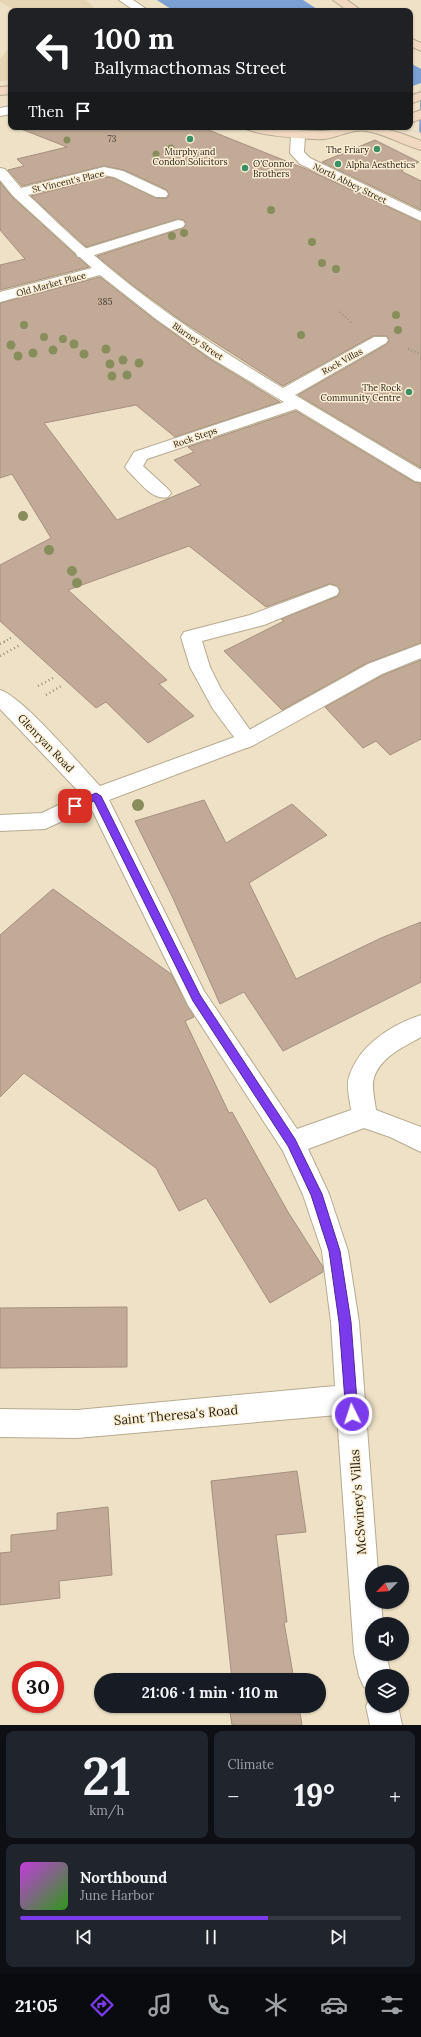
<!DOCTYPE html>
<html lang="en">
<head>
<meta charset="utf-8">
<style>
  :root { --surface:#171b24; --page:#20242c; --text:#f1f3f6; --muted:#9ea1a6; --line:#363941; --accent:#7c3aed }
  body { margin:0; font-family:Lora,serif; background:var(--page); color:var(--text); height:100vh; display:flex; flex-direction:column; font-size:15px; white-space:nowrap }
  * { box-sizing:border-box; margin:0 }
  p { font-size:13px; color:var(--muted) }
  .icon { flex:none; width:22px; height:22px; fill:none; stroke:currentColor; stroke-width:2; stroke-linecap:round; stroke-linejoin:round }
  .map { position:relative; height:1725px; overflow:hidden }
  .sheet { display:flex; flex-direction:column; gap:6px; padding:6px; background:#0d0f14; flex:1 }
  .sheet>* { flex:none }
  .hud { position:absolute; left:8px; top:8px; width:405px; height:122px; border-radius:8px; box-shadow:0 1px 3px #0004; background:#202124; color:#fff; overflow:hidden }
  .needle { width:26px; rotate:245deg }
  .tools { position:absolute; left:365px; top:1565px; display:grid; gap:8px }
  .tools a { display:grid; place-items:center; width:44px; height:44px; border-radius:50%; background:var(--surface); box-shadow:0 1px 3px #0004; font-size:20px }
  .speed { position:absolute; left:12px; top:1661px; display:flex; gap:8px; font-size:20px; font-weight:700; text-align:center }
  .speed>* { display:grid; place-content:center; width:52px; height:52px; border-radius:50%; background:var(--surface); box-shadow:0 1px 3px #0004; line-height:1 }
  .speed .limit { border:6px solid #d22; background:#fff; color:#111 }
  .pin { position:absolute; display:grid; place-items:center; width:34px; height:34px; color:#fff; margin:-17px; border-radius:8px; box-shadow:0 2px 6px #0006 }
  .me { position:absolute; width:44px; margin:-22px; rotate:356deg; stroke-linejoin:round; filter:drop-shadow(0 0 3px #0008) }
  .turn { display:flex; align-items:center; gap:14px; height:84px; padding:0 20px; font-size:18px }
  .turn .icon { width:52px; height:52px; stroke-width:2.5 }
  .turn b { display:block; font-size:28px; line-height:34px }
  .then { display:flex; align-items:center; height:38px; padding:0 20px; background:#0003; gap:8px; font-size:15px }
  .big { font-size:30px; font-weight:800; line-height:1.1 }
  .sheet .tile { flex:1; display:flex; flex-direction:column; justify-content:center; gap:6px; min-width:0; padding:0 14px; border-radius:8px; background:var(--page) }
  .sheet .dial { align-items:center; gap:0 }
  .dial b { font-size:52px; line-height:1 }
  .song { display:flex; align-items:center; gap:12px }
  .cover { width:48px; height:48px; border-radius:6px; background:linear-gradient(135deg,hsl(290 70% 55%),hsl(110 70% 35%)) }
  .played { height:4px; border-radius:2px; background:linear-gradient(90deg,var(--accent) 65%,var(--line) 65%) }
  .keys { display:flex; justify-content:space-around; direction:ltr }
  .heat { display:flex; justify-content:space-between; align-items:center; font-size:22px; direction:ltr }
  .sheet .tiles { flex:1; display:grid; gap:6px; grid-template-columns:1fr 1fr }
  .tile:last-child { grid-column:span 2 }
  .trip { position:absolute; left:94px; top:1673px; width:232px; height:40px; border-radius:20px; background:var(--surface); box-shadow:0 1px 3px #0004; font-weight:800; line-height:40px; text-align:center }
  .dock { display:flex; height:64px; justify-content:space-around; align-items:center; background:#090b0e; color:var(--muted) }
  .dock .icon { width:28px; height:28px }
  .dock .selected { color:var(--accent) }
  .dock b { font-size:18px; color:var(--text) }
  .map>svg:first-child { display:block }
  .built { fill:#e6d5b4 }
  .water { fill:#7ba0d3 }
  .pier { fill:#eee1c6 }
  .building { fill:#c1ab97; stroke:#a5907d }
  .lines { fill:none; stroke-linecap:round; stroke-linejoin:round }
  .service-casing { stroke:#b7aa91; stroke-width:2 }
  .pedestrian-casing { stroke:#b7aa91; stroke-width:2 }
  .minor-casing { stroke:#b7aa91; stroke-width:2 }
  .tertiary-casing { stroke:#b7aa91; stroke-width:2 }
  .secondary-casing { stroke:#b7aa91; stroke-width:2 }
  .path-far1 { stroke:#998f7c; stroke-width:2; stroke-dasharray:1 2.5; stroke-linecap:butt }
  .path { stroke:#998f7c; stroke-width:2.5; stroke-dasharray:1 3; stroke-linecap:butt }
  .service { fill:#fff; fill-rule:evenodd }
  .pedestrian { fill:#fff; fill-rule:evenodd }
  .minor { fill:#fff; fill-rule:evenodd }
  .tertiary { fill:#fff; fill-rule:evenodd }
  .secondary { fill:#f0d9c0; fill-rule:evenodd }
  .tree { fill:#878d5b }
  .route { fill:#7c3aed; stroke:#51269a }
  .poi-dot { fill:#399065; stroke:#fceed3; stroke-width:1.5 }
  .labels { text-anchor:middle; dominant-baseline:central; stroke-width:3; stroke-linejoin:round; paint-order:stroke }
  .number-label { font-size:9px; fill:#4b4236 }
  .far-poi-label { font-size:9px; fill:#241f16; stroke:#fceed3; text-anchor:end }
  .far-street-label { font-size:9px; fill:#241f16; stroke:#fceed3 }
  .street-label { font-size:11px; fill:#241f16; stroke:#fceed3 }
  .near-street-label { font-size:13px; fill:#241f16; stroke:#fceed3 }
</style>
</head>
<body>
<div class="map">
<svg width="421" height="1725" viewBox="0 0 421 1725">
  <rect width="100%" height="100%" fill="#eee1c6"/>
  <!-- built -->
  <path class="built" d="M0 0H86L97 11H16L0 2Z
    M11 46V80L0 81V59Z"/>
  <!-- water -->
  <path class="water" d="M157 0H303L320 11H174Z
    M410 63 421 69V133L398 127H410Z"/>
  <!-- pier -->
  <path class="pier" d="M421 83 419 131 421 133 398 127H410V87Z"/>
  <!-- building -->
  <path class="building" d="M22 127H201L306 169 421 222V468L298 395 387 344 389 341 387 336H373L283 386 183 322 135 287 97 256 183 228 186 225 184 220 178 219 86 247 31 196 104 177 114 178 156 198H167L169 195 167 190 124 170 104 166 22 186 8 170 24 166 17 159 67 147 21 129Z
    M375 140 419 162 401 171 421 181V210L322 162Z
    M0 182 12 197 89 267 0 290V265L25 259 0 230Z
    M100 277 155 320 210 359 280 402 175 437 136 405 44 423 117 520 201 485 174 460 194 452 188 447 296 411 414 482 421 483V643L367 663 282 710 224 651 284 621 281 619 338 596 340 590 337 586 329 584 266 607 189 546 68 590 167 680 159 684 194 716 148 743 106 702 96 708 0 621V565L51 538 12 474 0 478V303Z
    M421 660V739L390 755 376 741 363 748 325 707 383 675Z
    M204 800 226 843 292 804 327 835 249 883 296 979 381 938 421 922V982L283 1051 244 992 220 1004 172 896 135 821Z
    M53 889 171 974 194 1017 185 1021 229 1113 232 1112 288 1212 323 1267V1272L270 1303 206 1198 179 1211 156 1168 24 1073 0 1097V935Z
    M127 1307V1367L0 1368V1308Z
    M297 1471 306 1532 276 1535 287 1622H284L294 1680H232L211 1481Z
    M108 1507 112 1575 59 1581 60 1598 0 1605V1553L11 1552V1535L57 1530V1513Z
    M229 1706H299L302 1725H232Z"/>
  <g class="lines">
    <!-- service casing -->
    <g class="service-casing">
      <path id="service" d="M178 220 183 221 185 224 183 227 88 257H78L76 254 78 251Z
        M330 585 337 587 339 591 337 595 264 625 202 641 210 667 221 689 257 740 254 745 247 748 240 745 213 709 190 667 181 637 184 632 250 615Z"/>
    </g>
    <!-- pedestrian casing -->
    <g class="pedestrian-casing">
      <path id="pedestrian" d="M11 106V114L0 116V108Z"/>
    </g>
    <!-- minor casing -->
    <g class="minor-casing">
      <path id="minor" d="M298 131 305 135 304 152 310 158 421 212V221L300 164 290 153 291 135Z
        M104 167 123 171 166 191 168 194 166 197H156L114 177 104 175 28 195C48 213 67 233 88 250 148 303 215 347 283 388L374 337H386L388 340 386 343 295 395 421 470V482L415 481 296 409 147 459 143 466 168 489 171 493 168 497C152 501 139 481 128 471L125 467 134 452 284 402 211 358 156 319 100 275 0 302V292L92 268 13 196 0 180V168L5 169 21 188Z
        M421 644V658L382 674 254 745 109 800 204 991 297 1129 351 1110C350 1101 346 1086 349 1077 359 1045 391 1025 421 1015V1037C404 1047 380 1057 374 1078 371 1086 375 1101 376 1110L421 1127V1152L390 1137 364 1128 308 1149 329 1194 348 1251 359 1322 378 1572H372V1602H381L383 1624H372V1654H386L391 1676H372V1691L364 1687 359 1676 354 1653 337 1415 77 1438 0 1437V1409L77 1410 335 1386 331 1322 322 1251 303 1195 283 1151 188 1005 91 808 45 829 0 831V815L42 813 81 794 0 709V690C22 696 81 766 100 786L240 735 368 664Z
        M372 1694V1706H398L402 1725H370L366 1706Z"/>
    </g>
    <!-- tertiary casing -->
    <g class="tertiary-casing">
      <path id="tertiary" d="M119 0H133L149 11H135Z"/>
    </g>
    <!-- secondary casing -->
    <g class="secondary-casing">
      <path id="secondary" d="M333 0H347L362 11H348Z
        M410 38 421 43V51L410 46Z
        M11 86V94L0 95V87Z
        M421 92V100L410 104V96Z
        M421 110V119L410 123V114Z
        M244 127C270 127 296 131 323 131 330 131 337 128 344 127 372 124 396 130 421 141V150C402 145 386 134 366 131 353 128 337 138 324 139 312 140 249 135 244 127Z"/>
    </g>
    <!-- path-far1 -->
    <path class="path-far1" d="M340 312 352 323
      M408 349 421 354
      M4 642 12 637"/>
    <!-- path -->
    <path class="path" d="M0 644 6 641
      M0 656 20 645
      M38 686 55 677
      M46 695 63 685"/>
    <!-- service -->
    <use href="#service" class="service"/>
    <!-- pedestrian -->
    <use href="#pedestrian" class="pedestrian"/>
    <!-- minor -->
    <use href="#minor" class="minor"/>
    <!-- tertiary -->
    <use href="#tertiary" class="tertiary"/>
    <!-- secondary -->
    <use href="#secondary" class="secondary"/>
  </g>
  <!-- trees -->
  <g class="tree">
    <circle cx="67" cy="140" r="3.5"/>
    <circle cx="171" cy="148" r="3.5"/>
    <circle cx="156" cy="154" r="3.5"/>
    <circle cx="271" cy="210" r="4"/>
    <circle cx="184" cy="233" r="4"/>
    <circle cx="172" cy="236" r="4"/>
    <circle cx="312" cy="242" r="4"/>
    <circle cx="322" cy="263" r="4"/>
    <circle cx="336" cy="269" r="4"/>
    <circle cx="396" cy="315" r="4"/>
    <circle cx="24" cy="325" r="4"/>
    <circle cx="398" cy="330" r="4"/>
    <circle cx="301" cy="335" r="4"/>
    <circle cx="44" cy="337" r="4"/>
    <circle cx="63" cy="339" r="4"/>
    <circle cx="74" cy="344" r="4.5"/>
    <circle cx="11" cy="345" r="4.5"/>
    <circle cx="106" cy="349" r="4.5"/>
    <circle cx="53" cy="350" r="4.5"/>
    <circle cx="33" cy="353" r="4.5"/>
    <circle cx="84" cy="354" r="4.5"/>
    <circle cx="18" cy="356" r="4.5"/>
    <circle cx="123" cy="360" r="4.5"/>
    <circle cx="139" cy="363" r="4.5"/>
    <circle cx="110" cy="364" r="4.5"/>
    <circle cx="127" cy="375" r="4.5"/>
    <circle cx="112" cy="376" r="4.5"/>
    <circle cx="23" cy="516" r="5"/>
    <circle cx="49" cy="550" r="5"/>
    <circle cx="72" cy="571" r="5"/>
    <circle cx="77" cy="583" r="5"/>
    <circle cx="138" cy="805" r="6"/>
  </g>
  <!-- route -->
  <path class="route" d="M96 793 101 796 200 995 295 1139 322 1194 340 1251 351 1322 358 1414 357 1418 352 1420 348 1418 346 1414 339 1322 329 1251 311 1195 288 1146 193 1001 94 801 75 809 70 806 72 803Z"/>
  <!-- markers -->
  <g class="poi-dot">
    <circle cx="190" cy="139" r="4"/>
    <circle cx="377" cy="149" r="4"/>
    <circle cx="338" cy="164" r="4"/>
    <circle cx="245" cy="168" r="4"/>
    <circle cx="409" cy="392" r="4"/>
  </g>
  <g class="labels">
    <!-- number labels -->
    <g class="number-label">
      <text x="112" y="138">73</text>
      <text x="105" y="301">385</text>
    </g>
    <!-- far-poi labels -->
    <g class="far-poi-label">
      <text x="369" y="149">The Friary</text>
      <text x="190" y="151" text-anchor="middle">Murphy and<tspan x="190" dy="10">Condon Solicitors</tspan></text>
      <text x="253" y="163" text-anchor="start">O'Connor<tspan x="253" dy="10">Brothers</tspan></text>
      <text x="346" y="164" text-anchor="start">Alpha Aesthetics</text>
      <text x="401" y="387">The Rock<tspan x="401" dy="10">Community Centre</tspan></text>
    </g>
    <!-- far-street labels -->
    <g class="far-street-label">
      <text transform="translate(68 181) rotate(-13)">St Vincent's Place</text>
      <text transform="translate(350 183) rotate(26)">North Abbey Street</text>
      <text transform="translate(51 284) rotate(-15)">Old Market Place</text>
      <text transform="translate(198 341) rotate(34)">Blarney Street</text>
      <text transform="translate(342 361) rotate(-29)">Rock Villas</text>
      <text transform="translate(195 437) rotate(-19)">Rock Steps</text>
    </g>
    <!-- street labels -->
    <g class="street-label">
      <text transform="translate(46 743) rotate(46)">Glenryan Road</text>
    </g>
    <!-- near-street labels -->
    <g class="near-street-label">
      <text transform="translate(176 1415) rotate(-5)">Saint Theresa's Road</text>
      <text transform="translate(358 1502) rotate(-94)">McSwiney's Villas</text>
    </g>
  </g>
</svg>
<div class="tools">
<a><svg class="needle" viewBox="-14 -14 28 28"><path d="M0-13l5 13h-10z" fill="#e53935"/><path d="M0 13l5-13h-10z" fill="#9ea1a6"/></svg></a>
<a><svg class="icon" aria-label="sound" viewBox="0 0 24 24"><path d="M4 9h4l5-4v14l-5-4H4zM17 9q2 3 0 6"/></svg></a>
<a><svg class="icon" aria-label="layers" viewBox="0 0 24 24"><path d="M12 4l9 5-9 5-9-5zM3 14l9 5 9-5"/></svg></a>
</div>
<div class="speed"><div class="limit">30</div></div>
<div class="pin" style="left:75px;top:806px;background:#d93025"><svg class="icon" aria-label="arrive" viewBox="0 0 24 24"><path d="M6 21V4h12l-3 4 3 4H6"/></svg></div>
<svg class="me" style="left:352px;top:1414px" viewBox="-20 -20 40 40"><circle r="17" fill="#7c3aed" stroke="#fff" stroke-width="3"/><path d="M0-11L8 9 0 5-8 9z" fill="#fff"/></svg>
<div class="trip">21:06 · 1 min · 110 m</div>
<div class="hud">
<div class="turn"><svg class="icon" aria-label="left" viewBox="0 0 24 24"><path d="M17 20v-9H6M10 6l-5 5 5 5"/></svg><div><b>100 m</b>Ballymacthomas Street</div></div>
<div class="then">Then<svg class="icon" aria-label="arrive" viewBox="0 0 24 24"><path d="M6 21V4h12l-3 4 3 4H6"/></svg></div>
</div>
</div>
<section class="sheet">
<div class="tiles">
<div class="tile dial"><b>21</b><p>km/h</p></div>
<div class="tile"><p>Climate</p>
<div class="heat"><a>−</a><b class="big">19°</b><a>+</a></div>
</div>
<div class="tile">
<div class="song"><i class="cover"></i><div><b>Northbound</b><p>June Harbor</p></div></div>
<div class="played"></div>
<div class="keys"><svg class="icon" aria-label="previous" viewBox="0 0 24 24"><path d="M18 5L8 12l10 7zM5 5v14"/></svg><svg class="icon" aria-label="pause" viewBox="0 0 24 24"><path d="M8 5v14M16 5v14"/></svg><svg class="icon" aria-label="next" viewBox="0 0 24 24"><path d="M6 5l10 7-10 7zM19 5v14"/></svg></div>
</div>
</div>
</section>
<nav class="dock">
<b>21:05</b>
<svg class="icon selected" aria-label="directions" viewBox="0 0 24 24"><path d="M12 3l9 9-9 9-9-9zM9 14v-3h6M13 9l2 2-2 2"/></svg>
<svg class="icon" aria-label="music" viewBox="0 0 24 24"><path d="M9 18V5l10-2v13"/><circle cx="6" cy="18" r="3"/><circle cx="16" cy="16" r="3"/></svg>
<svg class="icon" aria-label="phone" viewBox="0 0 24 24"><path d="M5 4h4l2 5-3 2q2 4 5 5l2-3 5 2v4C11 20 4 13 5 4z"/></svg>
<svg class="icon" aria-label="climate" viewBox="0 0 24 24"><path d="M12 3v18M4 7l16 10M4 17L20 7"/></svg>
<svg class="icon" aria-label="car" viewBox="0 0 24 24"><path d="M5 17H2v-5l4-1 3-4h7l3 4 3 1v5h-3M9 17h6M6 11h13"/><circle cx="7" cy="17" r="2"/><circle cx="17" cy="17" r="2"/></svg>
<svg class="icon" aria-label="filters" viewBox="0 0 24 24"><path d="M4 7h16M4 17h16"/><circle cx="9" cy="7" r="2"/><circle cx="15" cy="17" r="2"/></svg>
</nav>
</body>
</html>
